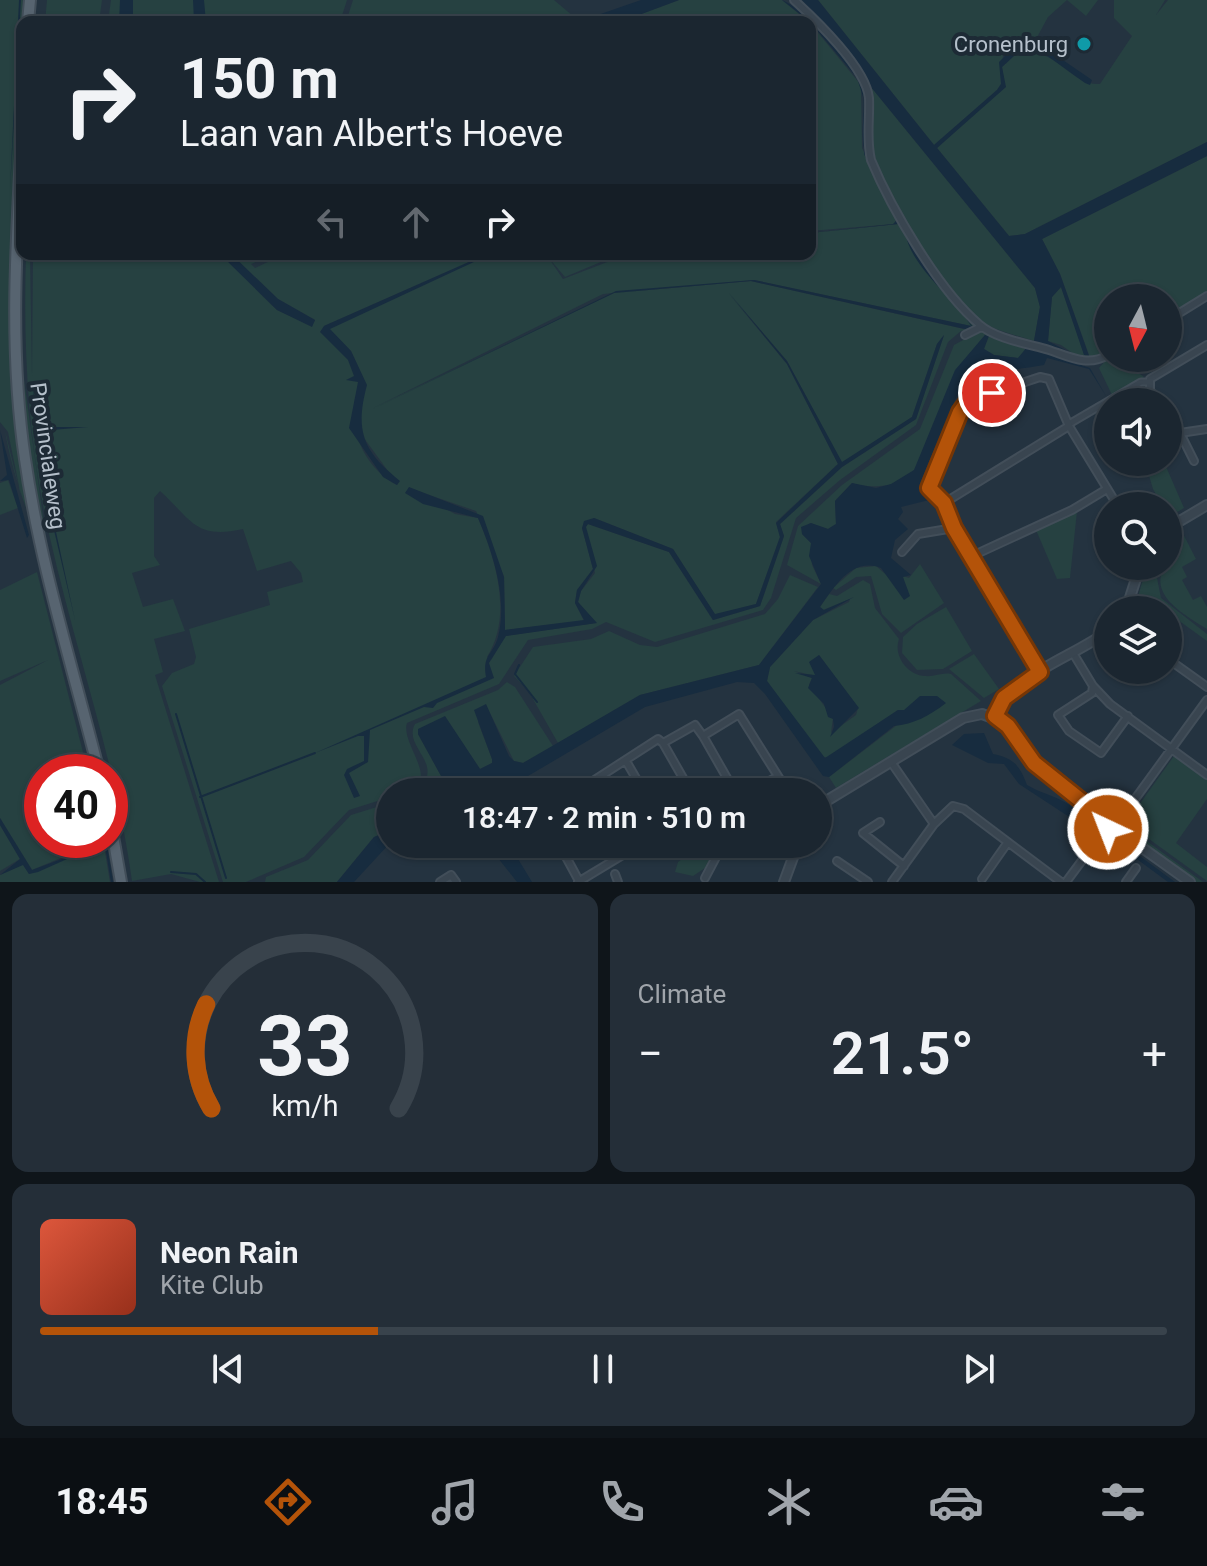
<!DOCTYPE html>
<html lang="en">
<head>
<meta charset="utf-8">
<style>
  :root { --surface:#1b2630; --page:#242e38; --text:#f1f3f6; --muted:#a0a5ab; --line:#39434c; --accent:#b45309 }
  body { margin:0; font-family:Roboto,sans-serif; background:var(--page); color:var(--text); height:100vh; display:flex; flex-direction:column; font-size:30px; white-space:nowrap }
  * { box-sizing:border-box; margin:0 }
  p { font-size:26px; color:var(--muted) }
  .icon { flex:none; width:44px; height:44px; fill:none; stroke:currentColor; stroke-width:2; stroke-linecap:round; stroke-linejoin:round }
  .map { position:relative; height:882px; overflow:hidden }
  .side { display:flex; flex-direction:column; gap:12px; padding:12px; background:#0f151a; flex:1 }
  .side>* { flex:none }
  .guide { position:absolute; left:16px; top:16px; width:800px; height:244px; border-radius:16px; box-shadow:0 2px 6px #0004,0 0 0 2px var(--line); background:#1b2630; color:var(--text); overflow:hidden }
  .needle { width:52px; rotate:187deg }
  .buttons { position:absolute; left:1094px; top:284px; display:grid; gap:16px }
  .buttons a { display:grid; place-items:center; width:88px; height:88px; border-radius:50%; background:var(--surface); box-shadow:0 2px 6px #0004,0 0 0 2px var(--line); font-size:40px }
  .speed { position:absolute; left:24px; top:754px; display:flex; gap:16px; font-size:40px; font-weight:700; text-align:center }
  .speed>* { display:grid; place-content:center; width:104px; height:104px; border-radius:50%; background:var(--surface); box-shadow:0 2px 6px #0004,0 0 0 2px var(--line); line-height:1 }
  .speed .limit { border:12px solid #d22; background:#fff; color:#111 }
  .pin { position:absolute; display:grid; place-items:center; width:68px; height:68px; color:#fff; margin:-34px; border:4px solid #fff; border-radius:50%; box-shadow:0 2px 8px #0007 }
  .me { position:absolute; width:88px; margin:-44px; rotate:317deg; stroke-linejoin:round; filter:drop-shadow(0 0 6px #0008) }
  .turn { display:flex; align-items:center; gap:28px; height:168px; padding:0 32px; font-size:36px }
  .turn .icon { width:104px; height:104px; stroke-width:2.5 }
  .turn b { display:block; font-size:56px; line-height:68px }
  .lanes { display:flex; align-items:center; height:76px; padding:0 32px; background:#0003; justify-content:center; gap:40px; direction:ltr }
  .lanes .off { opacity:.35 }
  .big { font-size:60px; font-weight:600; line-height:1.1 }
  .side .tile { flex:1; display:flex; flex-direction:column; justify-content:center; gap:12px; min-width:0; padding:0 28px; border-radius:16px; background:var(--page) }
  .side .dial { align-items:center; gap:0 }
  .dial svg { height:208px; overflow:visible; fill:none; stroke:var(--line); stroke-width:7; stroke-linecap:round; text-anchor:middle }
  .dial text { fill:var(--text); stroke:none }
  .song { display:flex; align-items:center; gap:24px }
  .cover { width:96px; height:96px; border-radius:12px; background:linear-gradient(135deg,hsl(10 70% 55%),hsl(10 70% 35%)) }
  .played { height:8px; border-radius:4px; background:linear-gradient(90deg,var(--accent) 30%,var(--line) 30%) }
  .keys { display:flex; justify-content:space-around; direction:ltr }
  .heat { display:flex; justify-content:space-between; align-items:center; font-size:44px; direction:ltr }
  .side .tiles { flex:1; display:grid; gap:12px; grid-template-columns:1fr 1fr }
  .tile:last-child { grid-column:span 2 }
  .trip { position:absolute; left:376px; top:778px; width:456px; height:80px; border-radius:40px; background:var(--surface); box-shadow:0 2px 6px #0004,0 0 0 2px var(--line); font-weight:600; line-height:80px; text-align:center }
  .dock { display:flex; height:128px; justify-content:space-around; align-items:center; background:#0b0f13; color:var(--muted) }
  .dock .icon { width:56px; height:56px }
  .dock .active { color:var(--accent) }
  .dock b { font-size:36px; color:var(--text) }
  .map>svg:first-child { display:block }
  .green { fill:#264141; fill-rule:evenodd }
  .water { fill:#172c3f }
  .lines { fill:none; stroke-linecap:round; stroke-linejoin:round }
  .stream { stroke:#172c3f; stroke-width:2 }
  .pedestrian-casing { stroke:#424e59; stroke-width:9 }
  .minor-casing { stroke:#424e59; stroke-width:10 }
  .tertiary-casing { stroke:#424e59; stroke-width:12 }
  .primary-casing { stroke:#424e59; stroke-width:14 }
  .pedestrian { stroke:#394550; stroke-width:5 }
  .minor { stroke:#394550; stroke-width:6 }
  .tertiary { stroke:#394550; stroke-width:8 }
  .primary { stroke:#576470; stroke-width:10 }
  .route-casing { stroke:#753606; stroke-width:20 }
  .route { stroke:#b45309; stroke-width:14 }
  .culture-dot { fill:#0f9aa8; stroke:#1d2a35; stroke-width:3 }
  .labels { text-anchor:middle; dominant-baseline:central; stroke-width:8; stroke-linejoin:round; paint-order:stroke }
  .poi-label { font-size:22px; fill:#b5c0cb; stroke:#1d2a35; text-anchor:end }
  .street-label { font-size:22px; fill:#b5c0cb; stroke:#1d2a35 }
</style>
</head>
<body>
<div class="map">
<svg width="1207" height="882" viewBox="0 0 1207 882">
  <rect width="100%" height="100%" fill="#243340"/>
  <!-- green -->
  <path class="green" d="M0 0H26L10 292 13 364 30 517C24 504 11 466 5 431L21 496 8 432 0 422Z
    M47 0H102L99 22H45Z
    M111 0H347L340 22H108Z
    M353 0H554L573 16 572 22H346Z
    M679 0H782L809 22H620Z
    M818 0H1098L1086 16 1067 0 1048 17 1035 41 1038 43 1003 55 1001 84 997 90 934 145Z
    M1114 0H1165L1156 15 1168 0H1207V142L1025 234 1009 236 937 148 1005 87 1002 67 1016 54C1056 43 1069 86 1100 84L1132 36 1114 18Z
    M810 23 861 85 862 148 897 219 894 224 810 231Z
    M867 75 871 87 1035 288 1040 307 1034 341C1018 335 997 332 983 322 948 298 874 185 869 144 866 120 870 100 864 77Z
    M1207 156V294L1168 318V298H1108V353L1081 359 1061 345 1048 341 1052 297 1061 287 1084 354 1089 355 1060 274 1042 239Z
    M898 224C921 262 951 300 976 328L961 331 948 342 916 425 840 480 796 518 771 598 763 610 655 642 606 622 592 629 528 640 499 684 407 723C399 746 453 792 390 792V797L349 810 304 857 246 882H223L162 686 172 673 194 664 196 657 189 629 270 605 267 592 303 582 301 573 291 561 257 571 243 529C195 540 191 519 160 491L154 498V556L160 565 132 573 143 607 173 599 185 631 154 639 163 672 155 675 219 882H200L171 874 132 881C116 764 76 653 50 538 28 445 23 349 26 254H30L32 376 33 254H220L277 310 312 326 315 320 278 299 231 254H275L251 264 255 268 285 254H487L324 326C335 342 358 366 359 387 359 391 356 396 355 399 350 435 366 468 397 485L399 481 388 471 361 434 360 371 351 351 329 329 336 323 491 254H620L565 277 548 257 563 279 628 254H810V233ZM754 280 971 326 964 329 751 281 614 293 373 408 603 294ZM729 294 787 361 842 463 912 417 937 344 944 335 916 419 842 467 780 524 784 536 760 606 713 620 669 552 588 524 585 527 595 573 581 591 578 602 596 623 505 636 491 660 487 657C513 616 496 560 478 518L455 514 409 488 476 511 504 577 505 630 584 621 575 603 577 590 593 569 582 528 594 518 673 549 715 615 756 604 780 537 776 522 838 464 787 364Z
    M983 329 1027 350 1018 358 994 355 984 349 985 335C950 374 940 426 914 470 903 488 869 489 852 483L835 501 836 524 828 529 810 523 802 534 811 543 812 565 821 584 787 565 798 526 842 485 920 429 954 345Z
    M1108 358H1118L1144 377 1112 395 1099 368Z
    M24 380 46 538 26 438Z
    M1145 462H1164L1184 508 1169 517 1168 506H1163L1153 489Z
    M8 480 18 508 0 515V483Z
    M1077 511 1070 578 1057 579 1036 530Z
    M1181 530 1196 559 1182 567 1187 577 1182 580 1193 600 1201 596 1207 607V629C1188 617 1148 596 1164 568 1167 563 1174 556 1178 549L1176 533Z
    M920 564 944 603 901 633 882 614 871 576 856 577 836 590 833 588 856 568 876 566 890 578 904 599 903 576 909 578Z
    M1147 566H1160L1157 578 1161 598 1207 634V641L1178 620 1168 617V610H1134Z
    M37 572 88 772H42V840H103L110 882H0V875L23 864 29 874 92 845 32 870 0 818V685L48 660 0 681V590Z
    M790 575 818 587 759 665 640 695 558 743 529 692 514 676 533 647 591 639 609 631 640 645 657 647 765 614 778 599Z
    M863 580 870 584 875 608 899 639C893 655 907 675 925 676 935 677 942 672 951 674L981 701 836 788 829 777 897 725 904 710H898L829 757H821L767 681 770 667 813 620 849 602 850 599 823 610 820 607 829 594 837 596ZM819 655 858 708 856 715 831 733 833 718 809 685 812 678 794 671 816 676Z
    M946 607 972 651 943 669 917 670 902 653 903 637 917 624Z
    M974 654 999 689 984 698 949 669Z
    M507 682 515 687 553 746 523 763 514 761 486 705 478 722 492 759V763L480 769 445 717 419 729 418 734 446 785V792H416C448 764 402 748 415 724L498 690Z
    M1174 756 1207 780V799L1176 843 1207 867V881L1149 839 1129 819Z
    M390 803V831L374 837 337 882H265L266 877 308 860 351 815Z
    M0 825 20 859 0 871Z
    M1133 829 1137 834 1203 882H1196L1130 833Z
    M598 844H625L627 847 607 859Z
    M696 844H717L708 866 693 876 675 872 678 862 697 847Z"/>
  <!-- water -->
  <path class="water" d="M19 0H21L10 190Z
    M120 0H133V22H119Z
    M193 0H204L206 22H194Z
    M641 0H679L620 22H572L577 15 589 18Z
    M782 0C812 13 835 49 856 74 871 98 859 122 864 148 868 174 888 199 900 222L898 224 810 233 893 224 897 220 864 154V100L857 78 810 22Z
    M802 0H818L934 145 997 90 1001 84 999 62 1011 50 1038 43 1092 80 1090 85 1085 83 1042 52 1016 54 1002 67 1006 87 937 148 1009 236 1025 234 1207 142V156L1042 239 1060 274 1089 356 1084 355 1061 287 1052 297 1048 341 1075 355 1034 341 1040 307 1035 288 871 87 866 75Z
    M905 232 940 286 973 327 965 329 751 281 614 293 373 409 616 291 754 280 971 326C953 296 911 268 905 232Z
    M220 254H231L278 299 315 320 312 327 277 310Z
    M487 254H491L330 329 351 351 367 385C355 430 362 451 400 481L397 485 383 477 349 428 358 382 346 380 354 376 348 360 320 332 324 326Z
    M729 293 787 361 842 462 912 417 937 344 944 335 916 419 842 467 780 524 784 536 760 606 713 620 669 552 588 524 586 527 597 566 581 591 578 602 597 623 506 636 489 663 494 678 437 703 433 708 424 707 370 730 368 762 349 773 360 796 354 798 344 775 347 769 364 761V736H358L315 753 486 677C482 655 493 655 498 637 508 599 493 553 478 518L423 504 405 493 409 487 483 516 504 577 505 630 584 620 575 603 577 590 593 569 582 528 584 521 594 518 673 549 715 614 756 604 780 537 776 523 838 464 787 364Z
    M985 335 989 336 984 349 994 355 1018 358 1027 347 1090 368 1106 396 1089 369 1047 358 1044 365C1008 372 990 367 958 393L920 483 929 500 901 507 903 512 898 519 908 529 895 540 891 558 911 575 903 577 910 596 904 600 881 568C852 557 835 586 820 607L824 610 854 597 813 620 770 667 767 681 825 758 898 710H904L920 696H937L946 703C929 716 914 724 894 726L829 777 823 776 765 694 754 683 737 682 645 707 501 792H446V785L418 734V729L445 716 480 769 492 763V759L474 710 486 704 509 756 514 761 523 763 640 695 759 665 821 584 809 556 811 543 802 534 801 527 811 523 828 529 836 524 835 501 852 483 876 488 891 484 914 470 955 370Z
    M32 382 39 427H88L39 431 50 504 75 620 46 496Z
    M0 430 29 535 27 538 9 480 0 481 7 475Z
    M819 655 859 708 830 737 834 727 833 719 828 717 824 704 808 688 812 678 795 673 815 675 809 662Z
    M984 733 993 754C1014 758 1020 766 1027 785 1047 797 1069 797 1082 819L1077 822 1019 784 1004 764 988 763 952 745 964 734Z
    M0 818 32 870 94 847 38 872 29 874 23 865 0 875 20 859 0 825Z
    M390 831V843L354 882H337L374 837Z
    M487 844H509L532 882H517Z
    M1129 848 1175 882H1168L1126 851 1125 848Z"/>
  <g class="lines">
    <!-- stream -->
    <path class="stream" d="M519 665 515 674 537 702
      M176 714 226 878
      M200 797 315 753
      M105 840 112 882
      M171 872 196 874 205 882"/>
    <!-- pedestrian casing -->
    <g class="pedestrian-casing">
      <path id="pedestrian" d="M1069 424 1141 382H1148"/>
    </g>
    <!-- minor casing -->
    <g class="minor-casing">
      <path id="minor" d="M794 0C816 20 866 68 869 98 870 119 866 139 871 160 891 208 939 291 980 325 996 339 1029 344 1049 350 1070 357 1088 367 1108 355
        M1168 320 1207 296
        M965 335 981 327
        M1157 402 1150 390V379L1207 345
        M1168 421 1180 433 1194 461
        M1180 433 1207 429
        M944 503 929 488 968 401 1040 377 1049 379 1069 426
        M902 552 918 534 954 528
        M972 556 1072 510 1107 489
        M1073 653 1093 686 1110 704 1207 775
        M1168 659 1207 687
        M1136 671 1138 670
        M1040 672 954 528 944 503 1069 426 1116 503
        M1093 686 1092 693 1058 715 1069 731 1101 753 1128 716
        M703 736 735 792
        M663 743 691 792
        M626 761 644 792
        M891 762 934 824
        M599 792 593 781 658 739 663 743 695 725 703 736 739 714 788 792
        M750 792 778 776
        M1119 821 1207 700
        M880 822 863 833 904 866
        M559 844 579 881
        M837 861 868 882
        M615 874 618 882
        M705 878 723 844
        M982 879 1008 842
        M440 882 451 875 456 882
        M578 882 641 844
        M892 882 934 824 953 806 964 809 1061 882
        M1066 882 1089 851 1110 833
        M1126 882 1136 868"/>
    </g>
    <!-- tertiary casing -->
    <g class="tertiary-casing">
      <path id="tertiary" d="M1168 528 1207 505
        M1126 610 1140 566
        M995 716C1014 673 1072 658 1108 631
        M818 806 963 718 982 714 1004 722 1034 763 1109 823
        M1109 823 1119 821 1120 832
        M1109 823 1110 833 1120 832
        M1120 832 1190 882
        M784 882 798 844"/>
    </g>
    <!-- primary casing -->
    <g class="primary-casing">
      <path id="primary" d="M28 22 30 0
        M22 138C16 245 9 352 25 459 40 565 73 668 99 772
        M110 819 121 882"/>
    </g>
    <!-- pedestrian -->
    <use href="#pedestrian" class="pedestrian"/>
    <!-- minor -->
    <use href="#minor" class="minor"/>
    <!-- tertiary -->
    <use href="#tertiary" class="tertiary"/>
    <!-- primary -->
    <use href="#primary" class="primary"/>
  </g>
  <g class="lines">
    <!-- route casing -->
    <g class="route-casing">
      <path id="route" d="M992 393 968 401 960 412 929 488 944 503 954 528 1040 672 1004 698 995 716 1008 726 1034 763 1109 823 1108 829"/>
    </g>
    <!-- route -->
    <use href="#route" class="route"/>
  </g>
  <!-- markers -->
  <circle class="culture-dot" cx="1084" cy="44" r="8"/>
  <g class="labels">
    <!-- poi labels -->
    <g class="poi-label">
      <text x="1068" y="44">Cronenburg</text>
    </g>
    <!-- street labels -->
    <g class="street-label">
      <text transform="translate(48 456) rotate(82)">Provincialeweg</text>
    </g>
  </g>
</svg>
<div class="buttons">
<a><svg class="needle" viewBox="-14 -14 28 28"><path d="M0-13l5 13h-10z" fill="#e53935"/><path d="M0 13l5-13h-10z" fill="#a0a5ab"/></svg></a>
<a><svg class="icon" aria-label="sound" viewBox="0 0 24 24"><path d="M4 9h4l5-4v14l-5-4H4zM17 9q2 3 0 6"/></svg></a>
<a><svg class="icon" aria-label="search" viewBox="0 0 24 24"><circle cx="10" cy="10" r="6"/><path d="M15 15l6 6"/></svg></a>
<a><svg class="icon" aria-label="layers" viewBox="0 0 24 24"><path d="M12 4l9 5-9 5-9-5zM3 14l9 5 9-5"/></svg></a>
</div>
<div class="speed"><div class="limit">40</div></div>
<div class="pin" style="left:992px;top:393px;background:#d93025"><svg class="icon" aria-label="arrive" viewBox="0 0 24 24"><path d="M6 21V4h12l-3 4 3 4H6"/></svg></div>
<svg class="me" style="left:1108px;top:829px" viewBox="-20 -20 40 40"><circle r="17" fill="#b45309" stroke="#fff" stroke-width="3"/><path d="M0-11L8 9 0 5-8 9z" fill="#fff"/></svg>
<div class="trip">18:47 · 2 min · 510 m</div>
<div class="guide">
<div class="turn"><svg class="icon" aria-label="right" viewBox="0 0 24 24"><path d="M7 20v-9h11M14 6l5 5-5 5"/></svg><div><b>150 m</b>Laan van Albert's Hoeve</div></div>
<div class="lanes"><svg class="icon off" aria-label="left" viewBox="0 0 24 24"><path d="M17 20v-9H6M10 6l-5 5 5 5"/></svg><svg class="icon off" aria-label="ahead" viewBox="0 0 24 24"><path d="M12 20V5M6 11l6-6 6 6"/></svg><svg class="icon" aria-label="right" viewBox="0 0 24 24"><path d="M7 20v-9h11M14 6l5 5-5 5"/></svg></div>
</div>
</div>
<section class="side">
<div class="tiles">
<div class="tile dial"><svg viewBox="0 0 100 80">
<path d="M14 69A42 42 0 1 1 86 69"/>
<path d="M14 69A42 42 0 0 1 12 29" stroke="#b45309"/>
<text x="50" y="56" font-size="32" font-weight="700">33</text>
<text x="50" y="72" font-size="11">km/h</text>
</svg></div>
<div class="tile"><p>Climate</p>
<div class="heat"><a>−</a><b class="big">21.5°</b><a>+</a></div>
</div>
<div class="tile">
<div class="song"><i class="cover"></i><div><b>Neon Rain</b><p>Kite Club</p></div></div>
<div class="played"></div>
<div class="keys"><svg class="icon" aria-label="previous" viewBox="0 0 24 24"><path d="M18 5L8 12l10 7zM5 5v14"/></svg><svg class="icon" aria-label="pause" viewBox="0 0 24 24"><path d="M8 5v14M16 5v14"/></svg><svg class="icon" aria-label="next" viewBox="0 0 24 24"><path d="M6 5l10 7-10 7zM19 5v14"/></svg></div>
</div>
</div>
</section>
<nav class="dock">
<b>18:45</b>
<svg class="icon active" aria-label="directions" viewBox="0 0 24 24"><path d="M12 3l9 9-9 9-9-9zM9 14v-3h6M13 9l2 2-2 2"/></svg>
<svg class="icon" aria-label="music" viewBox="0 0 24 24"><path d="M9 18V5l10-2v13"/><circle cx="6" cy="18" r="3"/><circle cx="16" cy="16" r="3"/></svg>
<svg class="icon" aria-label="phone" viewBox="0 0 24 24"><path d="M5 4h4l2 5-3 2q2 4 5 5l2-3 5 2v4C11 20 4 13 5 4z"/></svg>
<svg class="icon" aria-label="climate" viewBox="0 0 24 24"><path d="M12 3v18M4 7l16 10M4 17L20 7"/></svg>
<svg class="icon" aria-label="car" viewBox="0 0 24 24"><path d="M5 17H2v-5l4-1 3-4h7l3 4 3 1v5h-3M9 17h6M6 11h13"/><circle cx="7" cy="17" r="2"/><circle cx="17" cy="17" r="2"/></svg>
<svg class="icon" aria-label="filters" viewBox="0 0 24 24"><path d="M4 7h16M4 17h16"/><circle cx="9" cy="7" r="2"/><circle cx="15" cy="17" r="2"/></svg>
</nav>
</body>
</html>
